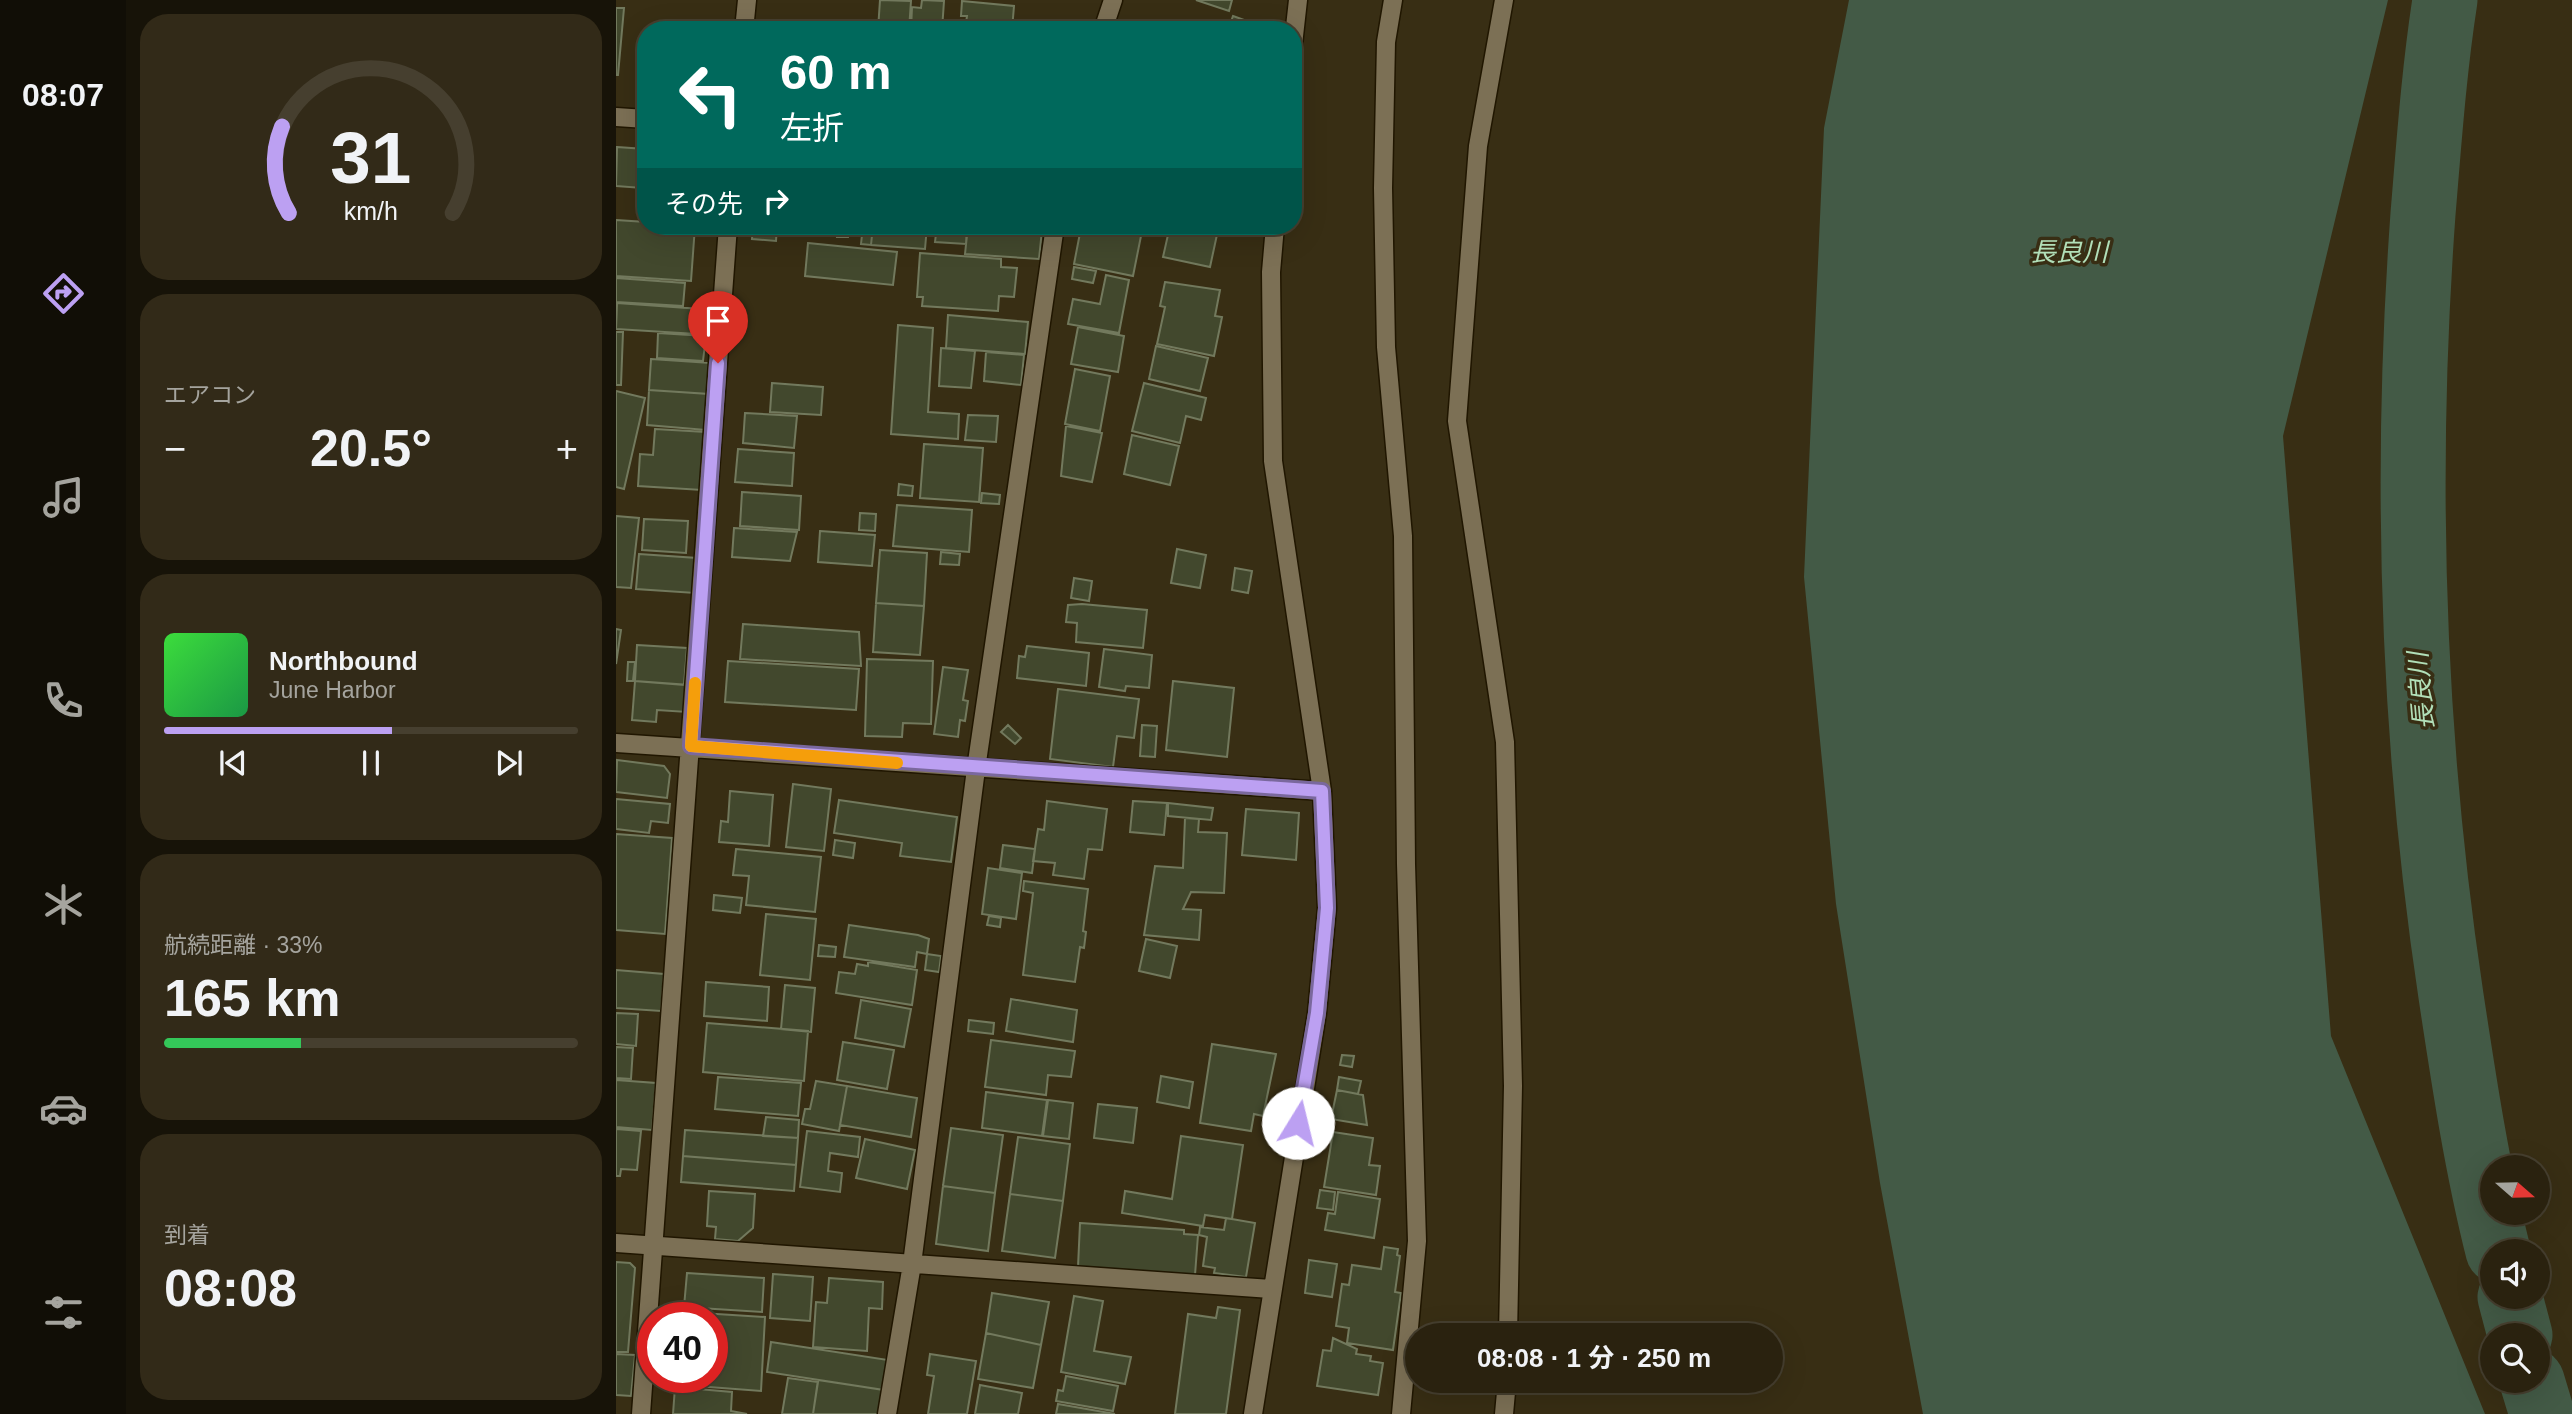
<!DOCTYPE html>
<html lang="ja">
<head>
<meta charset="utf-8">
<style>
  :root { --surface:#2a220f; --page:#322a18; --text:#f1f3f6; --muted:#a5a49e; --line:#463f2f; --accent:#bca0f2 }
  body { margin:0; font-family:Arial,"Noto Sans JP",sans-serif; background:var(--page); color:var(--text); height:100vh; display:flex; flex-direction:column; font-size:26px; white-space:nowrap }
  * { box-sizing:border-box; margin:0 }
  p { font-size:23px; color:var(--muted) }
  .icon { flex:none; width:38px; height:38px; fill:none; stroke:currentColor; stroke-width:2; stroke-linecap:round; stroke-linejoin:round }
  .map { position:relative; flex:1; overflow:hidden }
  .panel { display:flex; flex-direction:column; gap:14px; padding:14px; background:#171308; width:490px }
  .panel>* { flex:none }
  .top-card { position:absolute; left:21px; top:21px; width:665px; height:214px; border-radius:28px; box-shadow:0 7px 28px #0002,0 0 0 2px var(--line); background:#00695c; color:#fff; overflow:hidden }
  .needle { width:46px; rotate:110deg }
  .tools { position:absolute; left:1864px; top:1155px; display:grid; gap:14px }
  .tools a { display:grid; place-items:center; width:70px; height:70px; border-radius:50%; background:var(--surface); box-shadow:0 7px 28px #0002,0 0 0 2px var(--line); font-size:35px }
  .speed { position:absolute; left:21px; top:1302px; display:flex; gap:14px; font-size:35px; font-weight:700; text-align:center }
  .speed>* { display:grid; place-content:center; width:91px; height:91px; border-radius:50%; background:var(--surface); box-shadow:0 7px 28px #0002,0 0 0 2px var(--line); line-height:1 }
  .speed .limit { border:10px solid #d22; background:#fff; color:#111 }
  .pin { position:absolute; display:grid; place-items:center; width:60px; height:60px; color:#fff; margin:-72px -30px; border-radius:50% 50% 50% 0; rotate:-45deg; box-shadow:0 0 7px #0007 }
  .pin .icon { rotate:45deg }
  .me { position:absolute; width:77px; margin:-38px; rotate:9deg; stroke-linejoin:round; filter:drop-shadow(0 0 5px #0008) }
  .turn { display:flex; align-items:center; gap:24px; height:147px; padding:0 28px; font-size:32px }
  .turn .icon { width:91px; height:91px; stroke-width:2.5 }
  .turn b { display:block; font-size:49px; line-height:60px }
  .then { display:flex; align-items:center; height:66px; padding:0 28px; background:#0003; gap:14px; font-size:26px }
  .big { font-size:52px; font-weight:700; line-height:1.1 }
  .panel .tile { flex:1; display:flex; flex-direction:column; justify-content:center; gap:10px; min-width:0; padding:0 24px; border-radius:28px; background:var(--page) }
  .panel .dial { align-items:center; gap:0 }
  .dial svg { height:182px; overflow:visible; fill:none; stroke:var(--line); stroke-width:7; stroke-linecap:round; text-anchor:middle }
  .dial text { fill:var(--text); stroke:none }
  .song { display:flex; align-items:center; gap:21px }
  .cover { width:84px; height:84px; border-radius:10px; background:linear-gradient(135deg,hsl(120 70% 55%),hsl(140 70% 35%)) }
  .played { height:7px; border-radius:4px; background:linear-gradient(90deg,var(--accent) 55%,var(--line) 55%) }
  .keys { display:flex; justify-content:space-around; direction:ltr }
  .heat { display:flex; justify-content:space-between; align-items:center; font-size:38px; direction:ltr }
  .charge { height:10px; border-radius:5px; background:linear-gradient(90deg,#34c759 33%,var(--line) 0) }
  .trip { position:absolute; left:789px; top:1323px; width:378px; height:70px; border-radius:35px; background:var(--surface); box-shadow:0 7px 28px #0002,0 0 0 2px var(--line); font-weight:700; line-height:70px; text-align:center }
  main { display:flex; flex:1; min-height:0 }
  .dock { display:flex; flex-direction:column; width:126px; justify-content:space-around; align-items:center; background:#110e06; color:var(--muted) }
  .dock .icon { width:49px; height:49px }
  .dock .on { color:var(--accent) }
  .dock b { font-size:32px; color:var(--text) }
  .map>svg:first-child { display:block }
  .water { fill:#435a46 }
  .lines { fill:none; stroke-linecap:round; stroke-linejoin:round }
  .river { stroke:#435a46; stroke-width:65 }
  .building { fill:#42482d; stroke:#72795d; stroke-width:2 }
  .minor-casing { stroke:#201600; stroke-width:21 }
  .minor { stroke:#7c7055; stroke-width:18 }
  .route-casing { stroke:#7a689d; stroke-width:18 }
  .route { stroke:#bca0f2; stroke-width:12 }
  .slow { stroke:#f59e0b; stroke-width:12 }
  .labels { text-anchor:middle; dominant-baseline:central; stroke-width:7; stroke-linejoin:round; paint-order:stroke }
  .water-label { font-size:26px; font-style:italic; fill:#b2e0b9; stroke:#382e14 }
</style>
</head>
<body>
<main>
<nav class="dock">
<b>08:07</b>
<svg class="icon on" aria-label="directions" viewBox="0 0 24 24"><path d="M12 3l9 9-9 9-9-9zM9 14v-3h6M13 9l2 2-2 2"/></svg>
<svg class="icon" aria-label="music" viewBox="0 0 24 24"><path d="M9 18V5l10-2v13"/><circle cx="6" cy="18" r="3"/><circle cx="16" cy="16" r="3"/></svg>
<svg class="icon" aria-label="phone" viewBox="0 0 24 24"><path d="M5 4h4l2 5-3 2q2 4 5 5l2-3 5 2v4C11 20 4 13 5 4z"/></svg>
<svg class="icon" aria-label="climate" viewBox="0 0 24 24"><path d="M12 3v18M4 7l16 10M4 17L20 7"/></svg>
<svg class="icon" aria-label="car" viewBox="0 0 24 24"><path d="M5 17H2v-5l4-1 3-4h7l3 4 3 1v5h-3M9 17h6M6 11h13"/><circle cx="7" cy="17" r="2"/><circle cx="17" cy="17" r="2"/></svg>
<svg class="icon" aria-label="filters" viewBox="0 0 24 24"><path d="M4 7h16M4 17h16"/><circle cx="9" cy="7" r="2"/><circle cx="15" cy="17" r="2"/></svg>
</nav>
<section class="panel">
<div class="tile dial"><svg viewBox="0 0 100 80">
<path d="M14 69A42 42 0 1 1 86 69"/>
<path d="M14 69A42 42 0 0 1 11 31" stroke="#bca0f2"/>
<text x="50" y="56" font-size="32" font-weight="700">31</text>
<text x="50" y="72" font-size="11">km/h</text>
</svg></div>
<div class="tile"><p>エアコン</p>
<div class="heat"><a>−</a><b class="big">20.5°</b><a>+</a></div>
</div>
<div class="tile">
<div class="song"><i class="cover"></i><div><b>Northbound</b><p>June Harbor</p></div></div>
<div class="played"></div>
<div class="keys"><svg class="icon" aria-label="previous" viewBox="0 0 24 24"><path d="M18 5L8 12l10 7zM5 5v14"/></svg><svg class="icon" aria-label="pause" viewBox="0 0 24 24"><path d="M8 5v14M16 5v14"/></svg><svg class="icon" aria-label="next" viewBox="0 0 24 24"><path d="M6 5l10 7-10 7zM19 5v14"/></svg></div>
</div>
<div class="tile"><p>航続距離 · 33%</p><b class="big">165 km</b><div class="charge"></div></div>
<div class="tile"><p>到着</p><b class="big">08:08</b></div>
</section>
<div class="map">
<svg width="1956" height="1414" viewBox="0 0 1956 1414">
  <rect width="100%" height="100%" fill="#382e14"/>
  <!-- water -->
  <path class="water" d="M1233 0H1772L1667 436 1715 1036 1869 1414H1307L1264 1183 1220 904 1188 577 1208 128Z"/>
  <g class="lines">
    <!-- river -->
    <path class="river" d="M1829 0C1818 71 1813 142 1807 214 1788 475 1796 737 1835 996 1848 1082 1861 1168 1882 1251
      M1894 1297 1904 1335
      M1916 1381 1926 1414"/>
  </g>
  <!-- building -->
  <path class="building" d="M264 0 295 1 293 30H262Z
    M306 0 328 1 326 30H295L296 7 305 8Z
    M580 0H616L613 11Z
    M346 1 398 6 396 30H349L351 16H345Z
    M0 8H8L2 75H0Z
    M617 16 634 22 631 30H612Z
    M160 20 222 24V30H159Z
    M1 147 29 149 26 188 0 186Z
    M0 220 30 222V226H79L75 281 0 276Z
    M137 226H161L160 241 136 239Z
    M191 226H217L216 234 191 232Z
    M222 226H233L232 237H221Z
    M247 226H257L255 245 245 244Z
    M257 226H311L309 249 255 245Z
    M321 226H351L350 244 319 242Z
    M352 226 426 230 423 259 349 254Z
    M469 226H527L517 276 458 264 464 233 468 234Z
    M554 226H584L602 230 594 267 547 257Z
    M598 226H624L622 232Z
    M192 243 281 252 277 285 189 276Z
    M304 253 385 259V267L401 268 398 297 383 296 382 311 306 306 307 297H301Z
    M458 267 480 271 477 283 456 279Z
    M490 275 513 280 503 333 452 324 457 299 484 304Z
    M0 278 69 283 67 306 0 302Z
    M549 282 604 290 599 316 606 317 598 356 541 344 549 307 544 306Z
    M1 303 99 310 97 335 0 329Z
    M332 315 412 322 409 354 330 348Z
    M282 325 317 328 312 412 343 414 342 439 275 434Z
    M462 327 508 336 502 372 455 364Z
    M0 332H7L5 385H0Z
    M42 333 90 336 87 361 41 358Z
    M540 346 592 358 584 391 533 379Z
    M325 348 359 351 355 388 323 386Z
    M370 352 408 355 405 385 368 381Z
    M35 359 95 363 93 394 33 390Z
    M459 369 494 376 484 431 449 424Z
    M156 383 207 387 205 415 154 412Z
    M528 383 590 398 585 420 570 416 564 443 516 431Z
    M33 390 93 394 90 430 31 425Z
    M0 391 29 398 8 489 0 487Z
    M129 413 181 416 178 448 127 443Z
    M352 415 382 416 380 442 349 440Z
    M450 426 486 433 476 482 445 476Z
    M39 429 90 432 86 490 22 486 24 454 37 455Z
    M516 435 563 446 554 485 508 474Z
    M308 444 367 448 363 502 304 498Z
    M122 449 178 453 176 486 119 482Z
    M283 484 297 486 296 496 282 495Z
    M126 492 185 496 183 530 124 526Z
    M366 493 384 495 383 504 365 503Z
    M281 505 356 510 353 552 277 546Z
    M244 513 260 514 259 531 243 530Z
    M0 516 23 518 15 588 0 587Z
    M28 519 72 521 70 553 26 550Z
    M118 528 181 532 174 561 116 557Z
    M204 531 259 535 256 566 202 562Z
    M561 549 590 555 584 588 555 583Z
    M264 550 311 553 308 606 260 603Z
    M325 552 344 554 343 565 324 564Z
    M23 554 81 558 79 593 20 589Z
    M619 568 636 571 632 593 616 590Z
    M458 578 476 581 473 601 455 598Z
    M260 603 308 606 304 655 257 652Z
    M466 604 531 610 527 648 460 642 461 623 450 622 452 605Z
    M127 624 243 632 245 666 124 659Z
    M0 629 5 630 0 664Z
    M21 645 71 648 68 685 19 681Z
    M411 646 473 653 470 686 401 678 403 656 409 657Z
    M488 649 536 655 533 688 510 686 509 691 483 687Z
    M251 659 317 661 315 724 287 723 286 737 249 736Z
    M112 661 243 669 240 710 109 702Z
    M12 662H19L17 681H11Z
    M327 667 352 670 347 700 352 701 349 721 344 720 342 737 318 734Z
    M19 681 73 685 71 712 41 710 40 722 16 720Z
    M557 681 618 688 611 757 550 750Z
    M442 689 523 699 518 738 501 736 497 767 434 759Z
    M392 725 405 738 399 744 385 732Z
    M526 725 541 726 539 757 524 756Z
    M1 760 48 766 54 774 51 798 0 792Z
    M177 784 215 789 208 851 170 847Z
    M114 791 157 795 153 846 103 842 105 821 112 822Z
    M0 799 54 804 52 823 35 821 33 833 0 829Z
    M223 800 341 817 335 862 284 856 286 843 218 833Z
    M431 801 491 809 486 850 472 849 468 879 437 875 439 863 417 861 422 829 428 830Z
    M517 801 551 803 548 835 514 832Z
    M552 803 597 808 595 820 552 816Z
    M630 809 683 813 680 860 626 855Z
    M569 818 583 819 582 832 611 833 608 893 575 892 567 909 585 910 583 940 528 935 539 866 567 868Z
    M0 834 56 838 49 934 0 930Z
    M219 840 239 843 237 858 217 855Z
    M387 845 419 849 416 873 384 868Z
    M120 849 205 857 199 912 130 905 133 876 117 875Z
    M372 868 406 873 400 919 366 914Z
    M408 881 472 889 467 931 470 932 468 948 464 947 459 982 407 975 417 893 407 891Z
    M98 895 126 898 124 913 97 910Z
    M150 914 200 919 194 980 144 975Z
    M373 916 385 918 384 927 371 925Z
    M233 925 302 935 313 939 311 954 301 952 299 967 228 957Z
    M530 939 561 946 554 978 523 971Z
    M203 945 220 947 219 957 202 956Z
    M311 954 325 956 323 972 309 970Z
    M252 962 301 970 296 1005 220 993 223 972 239 974 241 964 252 966Z
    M0 970 48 974 45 1011 0 1008Z
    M90 982 153 987 151 1021 88 1016Z
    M169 985 199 988 195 1032 165 1029Z
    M395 999 461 1010 457 1042 390 1031Z
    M245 1000 295 1009 288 1047 239 1038Z
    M0 1013 22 1014 20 1046 0 1044Z
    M353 1020 378 1023 377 1034 352 1031Z
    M91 1023 192 1031 188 1081 87 1072Z
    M375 1040 459 1051 455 1077 432 1075 430 1095 369 1087Z
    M227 1042 278 1050 271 1089 221 1080Z
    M596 1044 660 1054 647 1116 638 1114 635 1131 584 1123Z
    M0 1047 17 1048 15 1079 0 1078Z
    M726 1055 738 1056 736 1067 724 1065Z
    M545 1076 577 1082 573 1108 541 1102Z
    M102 1077 185 1083 182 1116 99 1109Z
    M723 1077 745 1081 742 1094 721 1090Z
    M0 1080 40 1083 36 1130 0 1127Z
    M200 1081 231 1086 223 1131 186 1124 189 1109H194Z
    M231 1086 301 1098 295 1137 224 1125Z
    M721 1090 747 1095 751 1125 715 1119Z
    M370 1092 431 1100 426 1136 366 1128Z
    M432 1100 457 1103 453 1139 427 1136Z
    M482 1104 521 1108 517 1143 478 1138Z
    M150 1117 183 1120 182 1138 147 1136Z
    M335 1128 387 1135 379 1193 327 1186Z
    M0 1129 25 1131 21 1170 5 1169 4 1176H0Z
    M69 1130 182 1138 180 1165 67 1156Z
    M191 1131 244 1137 242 1157 214 1153 212 1171 226 1173 224 1192 184 1187Z
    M717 1132 757 1138 753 1165 764 1166 760 1195 708 1187Z
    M565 1136 627 1145 616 1219 589 1215 587 1226 506 1213 509 1191 556 1199Z
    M402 1137 454 1144 447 1201 394 1194Z
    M249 1139 299 1150 291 1189 240 1178Z
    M67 1156 180 1165 178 1191 65 1182Z
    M327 1186 379 1193 372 1251 320 1244Z
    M704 1190 719 1192 717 1210 701 1208Z
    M93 1191 139 1194 137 1228 122 1241 99 1239 100 1227 91 1226Z
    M722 1192 764 1199 758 1238 709 1230 712 1213 719 1214Z
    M394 1194 447 1201 439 1258 386 1251Z
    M610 1218 639 1223 630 1277 598 1273 599 1268 587 1266 591 1237 583 1235 584 1227 608 1230Z
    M464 1223 568 1230V1234L582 1235 579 1275 462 1267Z
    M768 1247 782 1249 781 1255 784 1256 779 1292 785 1293 777 1350 731 1343 733 1328 720 1326 726 1284 733 1285 736 1265 765 1269Z
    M693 1260 721 1264 716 1297 689 1293Z
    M0 1262 14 1263 19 1268 12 1352H0Z
    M71 1273 148 1278 146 1312 68 1307Z
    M157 1274 197 1277 194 1321 154 1318Z
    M213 1278 267 1282 266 1309 253 1308 251 1351 197 1347 200 1302 211 1303Z
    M376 1293 433 1302 425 1345 370 1333Z
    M458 1296 487 1301 478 1351 515 1357 509 1384 445 1372Z
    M602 1307 624 1310 610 1414H559L572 1314 600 1318Z
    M57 1309 83 1311 82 1318H56Z
    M85 1313 149 1317 145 1391 80 1386V1377H96V1318H84Z
    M370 1333 425 1345 417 1388 362 1379Z
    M717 1338 741 1349 740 1354 755 1356 754 1361 767 1363 762 1395 701 1386 707 1350 715 1351Z
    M155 1342 272 1360 268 1390 151 1372Z
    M0 1354 19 1355 15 1396 0 1395Z
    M314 1354 360 1361 351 1414H312L318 1376 311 1375Z
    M450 1376 502 1386 497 1411 440 1401 442 1390 447 1391Z
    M172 1378 202 1382 197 1414H166Z
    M202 1380 268 1390 264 1414H197Z
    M364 1385 406 1393 402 1414H359Z
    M59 1387 116 1392 115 1411 131 1414H57Z
    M442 1404 499 1414H440Z"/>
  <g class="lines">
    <!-- minor casing -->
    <g class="minor-casing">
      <path id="minor" d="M777 0 770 42 767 188 770 347 787 536 790 864 801 1241 785 1414
        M888 0 862 146 841 421 889 742 897 1086 892 1335
        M128 30 131 0
        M487 30 497 0
        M677 45 682 0
        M0 117 30 119
        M0 743 706 791
        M0 1243 655 1289
        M25 1414 112 226
        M271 1414 296 1264 360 769 439 226
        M637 1414 701 1013 711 908 706 791 657 461 655 272 659 226
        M888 1414 891 1381"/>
    </g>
    <!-- minor -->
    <use href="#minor" class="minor"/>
  </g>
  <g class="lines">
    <!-- route casing -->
    <g class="route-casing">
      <path id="route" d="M102 363 75 746 706 791 711 908 701 1013 682 1123"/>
    </g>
    <!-- route -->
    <use href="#route" class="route"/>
    <!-- slow -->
    <path class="slow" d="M79 683 75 746 281 763"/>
  </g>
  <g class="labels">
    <!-- water labels -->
    <g class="water-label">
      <text x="1453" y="252">長良川</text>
      <text transform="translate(1805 691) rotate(-95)">長良川</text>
    </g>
  </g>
</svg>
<div class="tools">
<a><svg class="needle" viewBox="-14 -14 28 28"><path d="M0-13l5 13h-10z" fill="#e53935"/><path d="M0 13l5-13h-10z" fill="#a5a49e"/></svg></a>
<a><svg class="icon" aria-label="sound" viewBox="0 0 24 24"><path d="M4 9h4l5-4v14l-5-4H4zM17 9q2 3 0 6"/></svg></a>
<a><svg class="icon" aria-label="search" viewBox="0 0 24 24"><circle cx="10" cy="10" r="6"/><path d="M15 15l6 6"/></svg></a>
</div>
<div class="speed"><div class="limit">40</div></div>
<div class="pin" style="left:102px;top:363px;background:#d93025"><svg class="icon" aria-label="arrive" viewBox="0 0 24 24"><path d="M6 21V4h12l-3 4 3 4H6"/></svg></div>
<svg class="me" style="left:682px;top:1123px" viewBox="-20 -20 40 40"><circle r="19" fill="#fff"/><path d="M0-13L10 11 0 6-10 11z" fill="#bca0f2"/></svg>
<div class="trip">08:08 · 1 分 · 250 m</div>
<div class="top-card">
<div class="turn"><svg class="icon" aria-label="left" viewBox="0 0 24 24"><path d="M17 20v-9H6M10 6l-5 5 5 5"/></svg><div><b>60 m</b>左折</div></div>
<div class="then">その先<svg class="icon" aria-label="right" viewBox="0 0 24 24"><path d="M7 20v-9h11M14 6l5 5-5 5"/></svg></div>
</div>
</div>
</main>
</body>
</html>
